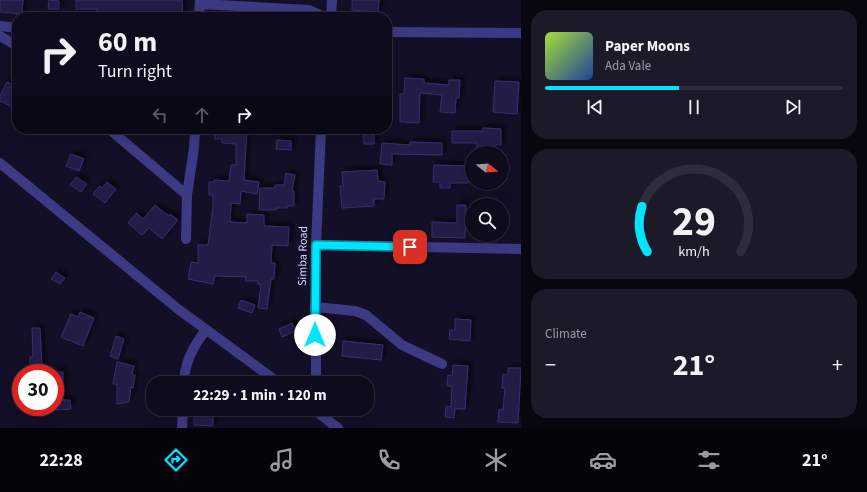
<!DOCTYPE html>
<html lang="en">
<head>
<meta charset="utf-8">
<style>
  :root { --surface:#0e0b1c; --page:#1c1929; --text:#f1f3f6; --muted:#9b9ba3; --line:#2e2b3b; --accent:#00e5ff }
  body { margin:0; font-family:"Source Sans 3",sans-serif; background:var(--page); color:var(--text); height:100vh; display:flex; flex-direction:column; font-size:15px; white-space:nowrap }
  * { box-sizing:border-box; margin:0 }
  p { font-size:13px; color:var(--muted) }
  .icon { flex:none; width:22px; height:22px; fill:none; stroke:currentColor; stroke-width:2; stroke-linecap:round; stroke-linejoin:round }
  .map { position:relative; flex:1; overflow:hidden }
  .sheet { display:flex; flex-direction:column; gap:10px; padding:10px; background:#08060f; width:346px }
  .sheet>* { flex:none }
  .hud { position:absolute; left:12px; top:12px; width:380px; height:122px; border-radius:16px; box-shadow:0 4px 16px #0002,0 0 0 1px var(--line); background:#0e0b1c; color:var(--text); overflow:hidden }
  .needle { width:26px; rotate:107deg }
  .buttons { position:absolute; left:465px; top:146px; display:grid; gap:8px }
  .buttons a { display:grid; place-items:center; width:44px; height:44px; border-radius:50%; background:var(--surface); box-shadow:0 4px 16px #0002,0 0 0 1px var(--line); font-size:20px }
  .speed { position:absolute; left:12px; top:364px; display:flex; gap:8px; font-size:20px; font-weight:700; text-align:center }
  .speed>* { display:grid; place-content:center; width:52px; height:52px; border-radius:50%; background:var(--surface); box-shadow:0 4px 16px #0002,0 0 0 1px var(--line); line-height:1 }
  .speed .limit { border:6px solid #d22; background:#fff; color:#111 }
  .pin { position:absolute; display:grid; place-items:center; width:34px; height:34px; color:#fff; margin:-17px; border-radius:8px; box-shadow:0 2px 6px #0006 }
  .me { position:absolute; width:44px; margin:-22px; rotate:0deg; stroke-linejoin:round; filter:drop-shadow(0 0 3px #0008) }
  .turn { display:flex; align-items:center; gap:14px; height:84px; padding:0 20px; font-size:18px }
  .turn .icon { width:52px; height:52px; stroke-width:2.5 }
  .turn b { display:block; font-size:28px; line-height:34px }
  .lanes { display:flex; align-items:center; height:38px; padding:0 20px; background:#0003; justify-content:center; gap:20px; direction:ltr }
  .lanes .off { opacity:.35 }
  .big { font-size:30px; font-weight:700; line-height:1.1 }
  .sheet .tile { flex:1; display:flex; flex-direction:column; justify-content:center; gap:6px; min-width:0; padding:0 14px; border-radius:16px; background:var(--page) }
  .sheet .dial { align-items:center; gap:0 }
  .dial svg { height:104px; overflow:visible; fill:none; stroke:var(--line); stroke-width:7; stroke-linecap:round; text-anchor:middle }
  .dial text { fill:var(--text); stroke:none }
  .song { display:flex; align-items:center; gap:12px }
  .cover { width:48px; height:48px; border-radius:6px; background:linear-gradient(135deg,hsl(80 70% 55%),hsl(220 70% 35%)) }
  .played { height:4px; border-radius:2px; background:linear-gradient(90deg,var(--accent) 45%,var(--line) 45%) }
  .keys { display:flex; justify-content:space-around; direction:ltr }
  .heat { display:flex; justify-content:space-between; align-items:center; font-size:22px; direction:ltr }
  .trip { position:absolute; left:146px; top:376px; width:228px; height:40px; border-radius:16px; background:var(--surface); box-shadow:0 4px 16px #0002,0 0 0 1px var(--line); font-weight:700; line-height:40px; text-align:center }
  .tabs { display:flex; height:64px; justify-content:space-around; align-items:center; background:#06040b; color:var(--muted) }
  .tabs .icon { width:28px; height:28px }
  .tabs .active { color:var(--accent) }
  .tabs b { font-size:18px; color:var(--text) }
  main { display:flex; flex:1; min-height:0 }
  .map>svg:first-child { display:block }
  .building { fill:#241b47; stroke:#3b2d73; filter:url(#shadow) }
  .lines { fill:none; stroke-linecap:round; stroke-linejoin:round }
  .street { stroke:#3d3a85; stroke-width:10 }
  .route-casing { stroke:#0095a6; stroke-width:10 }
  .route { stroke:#00e5ff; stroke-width:7 }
  .labels { text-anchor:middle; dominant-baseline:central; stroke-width:4; stroke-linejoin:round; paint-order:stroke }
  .street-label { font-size:12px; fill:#d9d4ff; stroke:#130f26 }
</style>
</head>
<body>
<main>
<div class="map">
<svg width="521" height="428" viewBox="0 0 521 428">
  <defs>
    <filter id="shadow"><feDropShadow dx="3.5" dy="-3.5" stdDeviation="2" flood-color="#0009"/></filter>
  </defs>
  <rect width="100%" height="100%" fill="#130f26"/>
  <!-- building -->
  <path class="building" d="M0 0H23L22 14 0 12Z
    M49 0 59 1V9H48Z
    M76 0H182L183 17 128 16V14L97 12V9H76Z
    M352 0H379L378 12 352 10Z
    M405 78 424 79V83L449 85V80H460L459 98H456L455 113 440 112 442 95 420 93 419 123 400 122V94H404Z
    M495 81 519 82 517 114 493 112Z
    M7 82 17 87V109L0 101V96Z
    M483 128 501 129V145H494V153H477V143H452V131H483Z
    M216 129H247L244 180 259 182 257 194 241 191 240 204 231 203 230 222 247 223V214L264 215V226L289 227 288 246 272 245 271 263H275L274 279H271L267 309 258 308 261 285 258 284V281H245L246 277 215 276 213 284 188 279 191 262 198 263V245H208L213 206V195H209V182H214V180L229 181 231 165H236V144L222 143V139H215Z
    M363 129H374V144H364Z
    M277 140 291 141V150L276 149Z
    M410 142 442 143V155L392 154V165L380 164 382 143 410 145Z
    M71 154 84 159 79 171 66 166Z
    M434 165 469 166 468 183H450V188H440V182H433Z
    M377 170 378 181 385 182 384 199H374V206L342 208 340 186H343L342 172Z
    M286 173 295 175 292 191H294V206H287V208H276V210H259L260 188H275V185H284Z
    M76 177 87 184 81 192 70 185Z
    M107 182 116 189 105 203 93 194 100 186 102 188Z
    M155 205 169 216 170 214 178 220 162 239 149 228 142 235 128 223 136 213 143 219Z
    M457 205H466L465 238 432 237V222L457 223Z
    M56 272 65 278 60 284 51 279Z
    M241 300 255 305 252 313 238 308Z
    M80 312 94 318 83 346 61 337 71 314 78 317Z
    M455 319 471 320 470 341 449 339 450 330H455Z
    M292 323 296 331 282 337 279 329Z
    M32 328H40L42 368H30V357H33Z
    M116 336 124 339 118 359 110 356Z
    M343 341 383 345 381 360 342 356Z
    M117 362 134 366 132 374 135 375 133 388 131 387 129 402 117 404V384H113Z
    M453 365 468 366 465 409H455L454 418 445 417 446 406 451 407 452 386H447L448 375 452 376Z
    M508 368H521L518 423 498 422 499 409 503 410 505 388H502L503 374 508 375Z
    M55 372H63V400H70L71 409 55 410Z
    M194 409H213V426L194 425Z"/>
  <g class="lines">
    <!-- street -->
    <path class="street" d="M200 4 309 10 324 17
      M199 17 200 0
      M331 17 332 0
      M0 26 17 28
      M387 32 521 33
      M0 36 17 46
      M109 129 187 195
      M0 163 178 309 279 383
      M186 239 187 195 194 148 195 129
      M316 245 521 249
      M315 307 355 311 366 315 402 345 442 364
      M184 383C184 363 194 345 206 330
      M316 383V245L321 129
      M313 409 338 428
      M182 428 183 409"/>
  </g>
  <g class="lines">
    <!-- route casing -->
    <g class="route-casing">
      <path id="route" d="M315 335 316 245 410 247"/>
    </g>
    <!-- route -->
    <use href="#route" class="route"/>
  </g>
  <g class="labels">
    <!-- street labels -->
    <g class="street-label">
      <text transform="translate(303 256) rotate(-89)">Simba Road</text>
    </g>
  </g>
</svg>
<div class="buttons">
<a><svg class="needle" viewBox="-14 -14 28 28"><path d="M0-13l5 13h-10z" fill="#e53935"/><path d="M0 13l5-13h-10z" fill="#9b9ba3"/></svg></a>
<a><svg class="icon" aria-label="search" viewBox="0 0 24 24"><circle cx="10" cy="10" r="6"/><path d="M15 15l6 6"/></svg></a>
</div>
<div class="speed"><div class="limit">30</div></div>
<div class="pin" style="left:410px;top:247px;background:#d93025"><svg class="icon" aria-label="arrive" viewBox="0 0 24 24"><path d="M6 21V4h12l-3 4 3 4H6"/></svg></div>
<svg class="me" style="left:315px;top:335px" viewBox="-20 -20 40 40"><circle r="19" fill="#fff"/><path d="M0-13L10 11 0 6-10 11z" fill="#00e5ff"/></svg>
<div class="trip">22:29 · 1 min · 120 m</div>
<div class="hud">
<div class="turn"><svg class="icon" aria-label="right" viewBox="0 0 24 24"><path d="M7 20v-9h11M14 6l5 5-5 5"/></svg><div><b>60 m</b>Turn right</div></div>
<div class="lanes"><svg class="icon off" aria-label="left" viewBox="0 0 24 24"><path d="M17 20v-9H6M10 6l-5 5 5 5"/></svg><svg class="icon off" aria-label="ahead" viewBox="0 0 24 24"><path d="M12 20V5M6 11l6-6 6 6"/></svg><svg class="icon" aria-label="right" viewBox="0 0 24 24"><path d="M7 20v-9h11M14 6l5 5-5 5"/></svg></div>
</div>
</div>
<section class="sheet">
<div class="tile">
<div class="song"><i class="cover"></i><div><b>Paper Moons</b><p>Ada Vale</p></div></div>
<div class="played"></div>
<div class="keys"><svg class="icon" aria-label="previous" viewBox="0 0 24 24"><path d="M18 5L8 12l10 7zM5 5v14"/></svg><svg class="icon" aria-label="pause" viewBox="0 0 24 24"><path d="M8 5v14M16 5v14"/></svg><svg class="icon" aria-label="next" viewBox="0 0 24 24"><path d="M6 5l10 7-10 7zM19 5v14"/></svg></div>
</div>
<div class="tile dial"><svg viewBox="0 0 100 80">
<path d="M14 69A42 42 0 1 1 86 69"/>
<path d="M14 69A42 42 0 0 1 10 34" stroke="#00e5ff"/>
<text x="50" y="56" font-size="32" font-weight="700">29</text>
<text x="50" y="72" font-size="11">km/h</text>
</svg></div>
<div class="tile"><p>Climate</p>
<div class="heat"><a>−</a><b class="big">21°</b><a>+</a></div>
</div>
</section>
</main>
<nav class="tabs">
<b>22:28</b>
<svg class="icon active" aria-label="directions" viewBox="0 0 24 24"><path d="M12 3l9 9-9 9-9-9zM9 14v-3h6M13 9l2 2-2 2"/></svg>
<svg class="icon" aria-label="music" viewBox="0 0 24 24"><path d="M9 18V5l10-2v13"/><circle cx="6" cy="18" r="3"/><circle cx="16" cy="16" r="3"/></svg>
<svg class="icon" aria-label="phone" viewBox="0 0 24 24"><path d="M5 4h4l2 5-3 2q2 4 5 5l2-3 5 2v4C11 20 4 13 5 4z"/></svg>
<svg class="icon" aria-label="climate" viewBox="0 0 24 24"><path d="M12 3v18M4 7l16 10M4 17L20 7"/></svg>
<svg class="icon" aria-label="car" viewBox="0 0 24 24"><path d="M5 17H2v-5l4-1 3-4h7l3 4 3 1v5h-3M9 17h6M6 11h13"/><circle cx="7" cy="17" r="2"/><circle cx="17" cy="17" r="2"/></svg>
<svg class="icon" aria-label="filters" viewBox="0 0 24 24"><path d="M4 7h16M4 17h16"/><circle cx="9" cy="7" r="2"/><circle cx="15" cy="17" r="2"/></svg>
<b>21°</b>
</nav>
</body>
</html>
